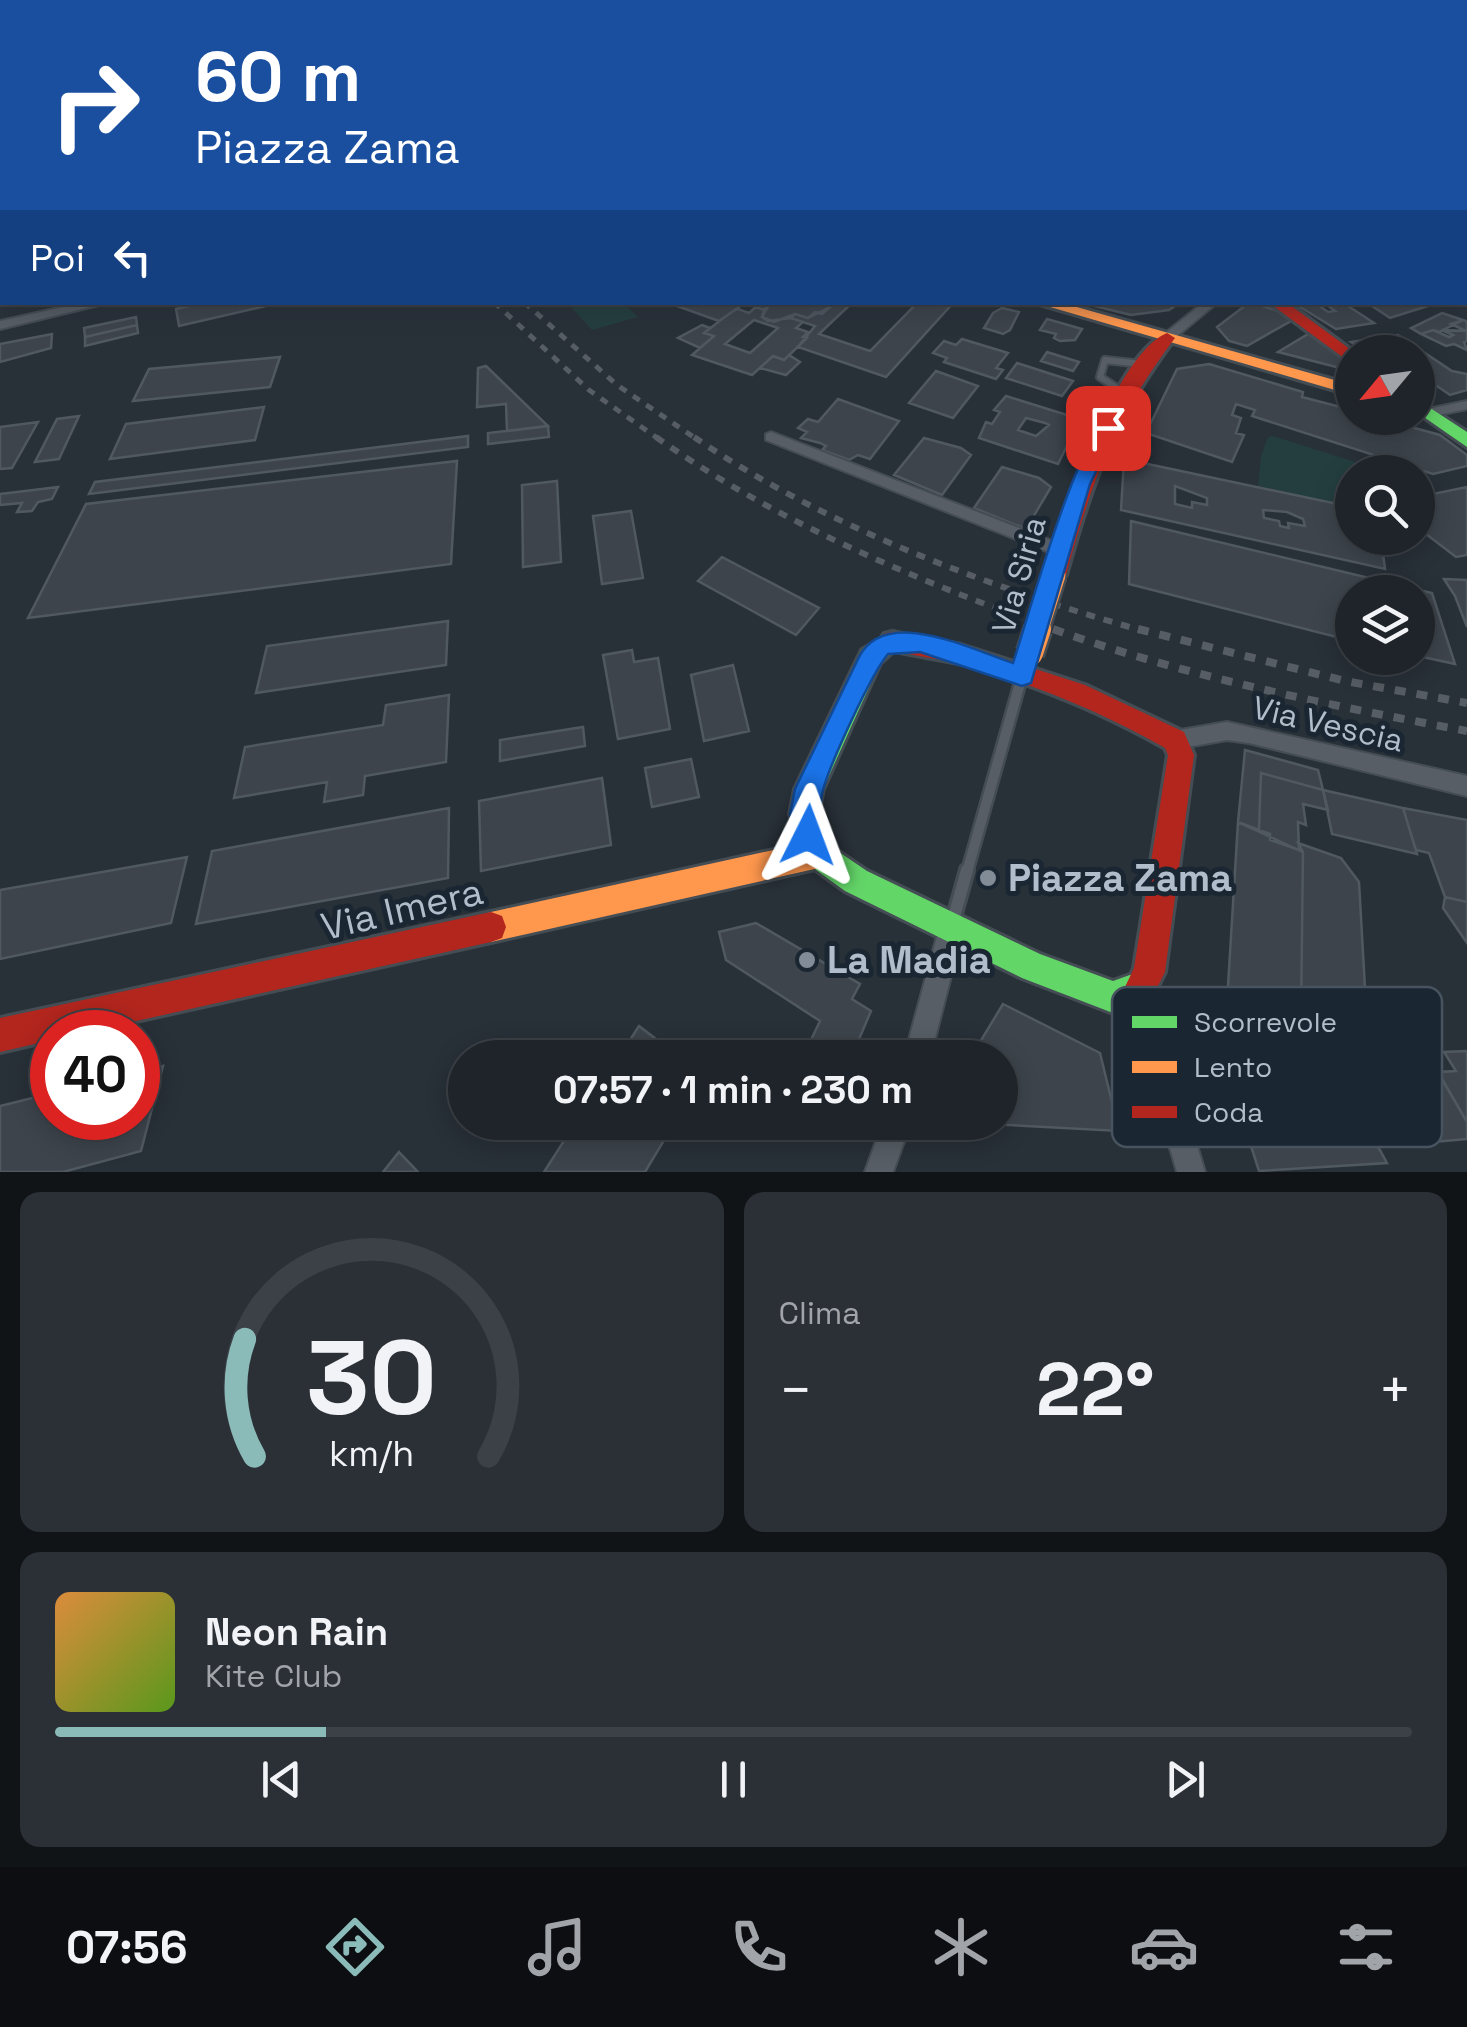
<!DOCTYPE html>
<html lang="it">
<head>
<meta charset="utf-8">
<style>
  :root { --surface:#1e242a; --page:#2b3036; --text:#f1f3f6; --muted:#a1a4a8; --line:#3c4147; --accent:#8bbbb9 }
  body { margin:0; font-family:"Space Grotesk",sans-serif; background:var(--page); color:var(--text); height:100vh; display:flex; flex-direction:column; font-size:38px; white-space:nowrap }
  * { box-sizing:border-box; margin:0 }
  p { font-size:32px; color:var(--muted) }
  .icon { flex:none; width:55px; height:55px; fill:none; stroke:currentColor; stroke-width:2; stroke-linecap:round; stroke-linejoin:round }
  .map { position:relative; height:1172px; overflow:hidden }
  .panel { display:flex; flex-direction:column; gap:20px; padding:20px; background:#101417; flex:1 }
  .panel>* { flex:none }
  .top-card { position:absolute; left:0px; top:0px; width:1468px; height:305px; box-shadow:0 5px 25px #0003,0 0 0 2px var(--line); background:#1a4fa0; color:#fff; overflow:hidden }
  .needle { width:65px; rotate:241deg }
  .controls { position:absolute; left:1335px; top:335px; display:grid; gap:20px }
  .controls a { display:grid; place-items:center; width:100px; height:100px; border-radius:50%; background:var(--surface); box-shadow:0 5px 25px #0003,0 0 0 2px var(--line); font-size:50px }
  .speed { position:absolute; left:30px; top:1010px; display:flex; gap:20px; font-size:50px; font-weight:700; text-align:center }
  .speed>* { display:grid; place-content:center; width:130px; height:130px; border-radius:50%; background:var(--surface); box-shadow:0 5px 25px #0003,0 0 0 2px var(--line); line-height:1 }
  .speed .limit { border:15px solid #d22; background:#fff; color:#111 }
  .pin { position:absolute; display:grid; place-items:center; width:85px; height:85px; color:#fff; margin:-42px; border-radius:20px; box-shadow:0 5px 15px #0006 }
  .me { position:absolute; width:110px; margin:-55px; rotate:3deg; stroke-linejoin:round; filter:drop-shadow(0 0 8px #0008) }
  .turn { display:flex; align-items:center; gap:35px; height:210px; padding:0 30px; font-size:45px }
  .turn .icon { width:130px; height:130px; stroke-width:2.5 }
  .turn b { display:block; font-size:70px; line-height:85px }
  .then { display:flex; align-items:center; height:95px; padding:0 30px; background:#0003; gap:20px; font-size:38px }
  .big { font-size:75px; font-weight:700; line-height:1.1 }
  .panel .tile { flex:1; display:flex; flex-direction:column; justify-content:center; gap:15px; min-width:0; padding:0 35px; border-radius:20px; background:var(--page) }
  .panel .dial { align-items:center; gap:0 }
  .dial svg { height:260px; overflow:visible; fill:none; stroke:var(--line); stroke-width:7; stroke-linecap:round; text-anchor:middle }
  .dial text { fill:var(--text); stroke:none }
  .song { display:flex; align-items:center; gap:30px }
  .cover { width:120px; height:120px; border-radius:15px; background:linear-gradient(135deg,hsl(30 70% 55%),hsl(90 70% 35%)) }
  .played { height:10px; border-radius:5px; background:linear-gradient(90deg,var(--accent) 20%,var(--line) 20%) }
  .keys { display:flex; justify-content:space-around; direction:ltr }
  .heat { display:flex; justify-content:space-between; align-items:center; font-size:55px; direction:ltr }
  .panel .tiles { flex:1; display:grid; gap:20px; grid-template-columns:1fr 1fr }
  .tile:last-child { grid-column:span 2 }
  .trip { position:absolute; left:448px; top:1040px; width:570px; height:100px; border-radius:50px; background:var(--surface); box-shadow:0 5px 25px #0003,0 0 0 2px var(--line); font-weight:700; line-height:100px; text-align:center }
  .tabs { display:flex; height:160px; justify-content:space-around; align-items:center; background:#0c0e11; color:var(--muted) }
  .tabs .icon { width:70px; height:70px }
  .tabs .selected { color:var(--accent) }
  .tabs b { font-size:45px; color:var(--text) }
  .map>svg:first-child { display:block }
  .green { fill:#243e3f }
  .building { fill:#3d444c; stroke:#505860; stroke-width:2.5; fill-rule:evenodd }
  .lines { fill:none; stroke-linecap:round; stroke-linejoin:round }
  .lane-far2-casing { stroke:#454d54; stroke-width:10 }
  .lane-far1-casing { stroke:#454d54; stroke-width:15 }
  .lane-casing { stroke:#454d54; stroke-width:18 }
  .street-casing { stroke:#454d54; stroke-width:4 }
  .fast-casing { stroke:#454d54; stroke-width:6 }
  .slow-casing { stroke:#454d54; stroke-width:6 }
  .jam-casing { stroke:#454d54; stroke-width:6 }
  .lane-far2 { stroke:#585e66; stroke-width:6 }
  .lane-far1 { stroke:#585e66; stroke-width:10 }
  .lane { stroke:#585e66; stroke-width:12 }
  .street { fill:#585e66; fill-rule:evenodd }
  .fast { fill:#63d668; fill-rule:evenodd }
  .slow { fill:#ff974d; fill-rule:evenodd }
  .jam { fill:#b3261e; fill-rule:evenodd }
  .rail-far2 { stroke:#575d64; stroke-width:5; stroke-dasharray:8 8; stroke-linecap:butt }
  .rail-far1 { stroke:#575d64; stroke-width:6; stroke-dasharray:9 9; stroke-linecap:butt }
  .rail { stroke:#575d64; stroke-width:8; stroke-dasharray:11 11; stroke-linecap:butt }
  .slow-bridge-far1-casing { stroke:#454d54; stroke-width:26; stroke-linecap:butt }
  .slow-bridge-casing { stroke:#454d54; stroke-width:31; stroke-linecap:butt }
  .slow-bridge-far1 { stroke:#ff974d; stroke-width:21 }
  .slow-bridge { stroke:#ff974d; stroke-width:26 }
  .route { fill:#1a73e8; stroke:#114b97; stroke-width:2.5 }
  .poi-dot { fill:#818c97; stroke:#1a2733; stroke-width:4 }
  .labels { text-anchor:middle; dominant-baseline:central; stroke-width:10; stroke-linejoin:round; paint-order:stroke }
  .street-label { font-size:32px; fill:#b1bdca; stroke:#1a2733 }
  .near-poi-label { font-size:38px; font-weight:bold; fill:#b1bdca; stroke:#1a2733; text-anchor:start }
  .near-street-label { font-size:38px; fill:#b1bdca; stroke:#1a2733 }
  .key { fill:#1a2733; stroke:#475460; stroke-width:2.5 }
  .key-label { font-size:28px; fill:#b1bdca }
</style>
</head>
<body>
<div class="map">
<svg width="1467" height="1172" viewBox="0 0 1467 1172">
  <rect width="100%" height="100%" fill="#283038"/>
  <!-- green -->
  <path class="green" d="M567 303H624L638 317 592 330Z
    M1273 436 1381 470 1385 472H1352V507L1258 486 1261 456 1268 437Z"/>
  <!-- building -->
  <path class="building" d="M206 302H283L179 326 176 309Z
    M666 302H761L769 305 764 310 745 303 719 321Z
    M761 302H823L830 307 808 318 795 314 774 322 762 317 769 305Z
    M823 302H853L819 334 870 351 916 304 912 302H954L886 377 798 347 815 326 791 318 795 314 808 318 815 312 822 314 830 307Z
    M1181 302 1169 310 1131 315 1086 304Z
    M1250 302 1278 311 1291 321 1247 346 1229 341 1217 327Z
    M1292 302H1314L1328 312 1335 311 1323 302H1342L1374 323 1336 329Z
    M1366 302H1427L1431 305 1390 318Z
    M756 307 764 310 762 317 768 321 791 318 803 322 796 328 808 332 803 337 807 338 784 360 773 356 752 375 692 355 714 336 704 333 730 313 738 309 749 313ZM754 320 778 328 750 353 725 344Z
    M1002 308 1019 312 1010 330 1003 334 984 328 993 313Z
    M1442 313 1463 320 1439 332 1433 330 1421 334 1411 328Z
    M136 317 137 325 85 337 84 328Z
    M1047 319 1082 329 1075 340 1060 341 1054 338 1056 334 1040 330Z
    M1463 320 1467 322V341L1464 342 1467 350 1454 344 1446 346 1421 334 1433 330 1449 337 1453 335 1442 330 1466 331 1451 324Z
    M137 325 138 333 85 346V337Z
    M702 325 710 328 704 333 714 336 700 348 678 338Z
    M52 334 51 348 0 362V344Z
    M1308 334 1340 356 1352 371 1278 352Z
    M1398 335 1452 371 1467 374V390L1450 395 1418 373V352H1366L1351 342Z
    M962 339 1008 353 996 368 1003 370 996 379 944 362 947 358 933 353 944 341 956 345Z
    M1047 352 1079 362 1073 371 1041 361Z
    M789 355 800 362 786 375 760 368 773 356 784 360Z
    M280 357 270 387 133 401 149 369Z
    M1017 363 1073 381 1062 396 1006 378Z
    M1209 364 1303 392 1302 397 1352 410V418H1378L1440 435 1467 455V466L1433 474 1252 416 1255 410 1236 404 1232 415 1241 418 1236 433 1244 435 1232 462 1146 433 1177 369Z
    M486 366 548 426 507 431 506 404 477 407 478 368Z
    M936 371 978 386 953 418 909 403Z
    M1006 396 1080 419 1058 464 979 438 986 422 992 424 1000 412 994 410ZM1026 418 1045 423 1049 425 1036 436 1018 430Z
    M838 399 899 421 870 459 858 455 849 460 822 450 826 446 820 443 801 438 807 432 798 428 808 419 818 422Z
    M264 407 255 440 110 459 126 424Z
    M79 416 59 459 35 462 57 419Z
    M38 422 12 468 0 469V427Z
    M548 426 549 437 488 444V433Z
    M468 436V447L89 494 95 482Z
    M924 438 961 448 971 455 942 495 894 475Z
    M1124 459 1352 507V538H1381L1385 569 1121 510ZM1175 486 1207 498V505L1192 502V508L1175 504ZM1263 510 1287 512 1303 519 1305 526 1288 523 1289 528 1280 526 1279 521 1264 518Z
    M457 461 451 564 28 618 86 504Z
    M1002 467 1039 478 1051 487 1026 529 974 508Z
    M557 481 561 562 523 567 522 485Z
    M58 487 52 499 38 502 32 511 17 512 22 503 0 505V494Z
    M1467 487V555L1456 557 1418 528V497Z
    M631 511 643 578 602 584 593 516Z
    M1131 521 1432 593 1455 664 1418 656V592H1352V641L1129 584Z
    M722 557 819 608 796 635 698 581Z
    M1444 579 1467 580V627L1455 596Z
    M448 621 446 665 256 693 267 646Z
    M632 650 634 662 658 658 670 729 618 739 603 655Z
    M733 665 749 731 704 741 691 675Z
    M449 695 446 762 365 776 363 795 324 802 327 782 234 798 245 747 383 725 386 705Z
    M583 727 585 746 500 761V740Z
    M1245 750 1318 770 1323 790 1261 773 1259 830 1238 822Z
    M691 759 699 797 652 807 645 768Z
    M1261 773 1323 790 1328 810 1303 804 1306 825 1298 822 1299 850 1270 840V834L1259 830Z
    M602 778 611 845 481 871 479 801Z
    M1323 790 1403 808 1417 854 1332 834Z
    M449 808 448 878 196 924 212 851Z
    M1403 808 1467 820V902L1445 897 1429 853 1416 850Z
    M1238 822 1303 852 1301 1018 1228 986Z
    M1298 843 1341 858 1359 882 1367 1024 1347 1039 1301 1018 1303 852Z
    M187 857 171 923 0 959V890Z
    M1445 897 1467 902V943L1443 908Z
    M756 923 860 984 852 999 871 1011 851 1058H826L808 1046 820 1021 726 960 719 932Z
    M1228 986 1289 1013V1028L1296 1031 1295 1054 1286 1049 1284 1077 1294 1084 1339 1074 1387 1163 1259 1171 1221 1053Z
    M1003 1004 1100 1053 1119 1131 971 1123 1000 1122V1058H978L980 1042Z
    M639 1026 681 1058H618Z
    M1419 1040 1467 1122V1139L1377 1147 1344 1080 1398 1076 1380 1043Z
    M1467 1051V1122L1438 1072 1456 1071 1444 1052Z
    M163 1066 141 1151 63 1172H0V1106L52 1093V1118H138V1072Z
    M576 1122H675L645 1172H544Z
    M399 1152 418 1172H383Z"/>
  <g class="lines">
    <!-- lane-far2 casing -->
    <g class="lane-far2-casing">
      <path id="lane-far2" d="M1126 394 1100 377 1105 360 1142 364"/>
    </g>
    <!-- lane-far1 casing -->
    <g class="lane-far1-casing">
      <path id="lane-far1" d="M967 872 1022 676"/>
    </g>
    <!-- lane casing -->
    <g class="lane-casing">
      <path id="lane" d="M952 924 967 870"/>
    </g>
    <!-- street casing -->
    <g class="street-casing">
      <path id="street" d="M1465 204H1467V211H1465Z
        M1465 265H1467V272H1465Z
        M86 302H111L0 329V321Z
        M1204 302H1218L1171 341H1163V335Z
        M1467 401V409L1428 417 1421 413 1423 410Z
        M771 432 1068 547 1070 551 1068 555H1056L766 440V434Z
        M1227 722 1467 776V796L1249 743 1227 740 1175 749 1168 746 1165 740 1168 734 1175 731Z
        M951 917 960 920 963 929 930 1058H904L939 929 942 920Z
        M1138 980 1147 984 1151 993 1205 1172H1177L1125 993 1129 984Z
        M883 1122H911L893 1172H865Z"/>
    </g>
    <!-- fast casing -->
    <g class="fast-casing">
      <path id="fast" d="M1418 400 1467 432V447L1418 413Z
        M892 632 900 634 904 641 880 663 823 789 818 814 825 837 836 850 867 871 1040 954 1113 981 1141 971 1152 976 1157 987 1150 1005 1113 1013 1022 978 845 891 816 870 803 854 790 814 795 789 862 650Z"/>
    </g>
    <!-- slow casing -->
    <g class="slow-casing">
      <path id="slow" d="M1033 302H1059L1352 385V395Z
        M819 840 829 844 834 854 829 864 819 868 491 942 480 938 476 927 480 916 491 912Z"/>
    </g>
    <!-- jam casing -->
    <g class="jam-casing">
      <path id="jam" d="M2 198V208L0 209V199Z
        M1268 302H1286L1354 352 1352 364Z
        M1167 333 1175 338C1114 419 1093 478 1066 575L1055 583 1047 581 1044 575C1060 521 1114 355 1167 333Z
        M892 632 961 645 1085 685 1184 732 1194 755 1165 972 1152 998 1141 1003 1130 998 1125 987 1134 968 1168 755 1165 748C1102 712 1036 685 966 665 939 658 910 656 884 648L880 641 884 634Z
        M491 912 502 916 506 927 502 938 491 942 87 1032H52V1040L0 1052V1018Z"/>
    </g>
    <!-- lane-far2 -->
    <use href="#lane-far2" class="lane-far2"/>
    <!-- lane-far1 -->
    <use href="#lane-far1" class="lane-far1"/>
    <!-- lane -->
    <use href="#lane" class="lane"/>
    <!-- street -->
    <use href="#street" class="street"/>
    <!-- fast -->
    <use href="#fast" class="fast"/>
    <!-- slow -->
    <use href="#slow" class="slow"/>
    <!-- jam -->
    <use href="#jam" class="jam"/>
    <!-- rail-far2 -->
    <path class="rail-far2" d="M494 302 589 390 660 440
      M524 302 617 385 698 440"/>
    <!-- rail-far1 -->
    <path class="rail-far1" d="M656 437C779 524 919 581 1060 632
      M694 437C829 529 991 588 1147 632"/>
    <!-- rail -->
    <path class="rail" d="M1053 629C1187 677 1328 705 1467 731
      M1138 629 1345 681 1467 703"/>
    <!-- slow-bridge-far1 casing -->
    <g class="slow-bridge-far1-casing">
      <path id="slow-bridge-far1" d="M1037 632 1055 575"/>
    </g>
    <!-- slow-bridge casing -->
    <g class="slow-bridge-casing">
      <path id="slow-bridge" d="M1030 653 1038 629"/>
    </g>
    <!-- slow-bridge-far1 -->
    <use href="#slow-bridge-far1" class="slow-bridge-far1"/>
    <!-- slow-bridge -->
    <use href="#slow-bridge" class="slow-bridge"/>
  </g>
  <!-- sky -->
  <linearGradient id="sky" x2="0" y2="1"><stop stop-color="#161a1f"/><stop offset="0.5" stop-color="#424e5e"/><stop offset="1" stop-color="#424e5e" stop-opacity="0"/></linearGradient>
  <rect width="1467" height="327" fill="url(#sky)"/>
  <!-- route -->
  <path class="route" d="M1108 422 1117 428 1090 484 1031 683 1022 686 920 652 888 654C871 674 830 764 823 790 817 809 825 828 818 844L808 848 798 844 790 814 795 789 859 657C886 605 972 650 1013 663 1026 625 1078 433 1108 422Z"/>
  <!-- markers -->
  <g class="poi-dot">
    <circle cx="988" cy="878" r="10"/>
    <circle cx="807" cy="960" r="10"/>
  </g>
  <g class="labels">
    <!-- street labels -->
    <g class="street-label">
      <text transform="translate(1019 575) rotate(-74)">Via Siria</text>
      <text transform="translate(1328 724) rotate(13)">Via Vescia</text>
    </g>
    <!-- near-poi labels -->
    <g class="near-poi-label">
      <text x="1008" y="878">Piazza Zama</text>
      <text x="827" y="960">La Madia</text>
    </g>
    <!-- near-street labels -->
    <g class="near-street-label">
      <text transform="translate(402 909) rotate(-13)">Via Imera</text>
    </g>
  </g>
  <!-- legend -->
  <rect x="1112" y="987" width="330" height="160" rx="15" class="key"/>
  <rect x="1132" y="1016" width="45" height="12" fill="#63d668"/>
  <rect x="1132" y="1061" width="45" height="12" fill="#ff974d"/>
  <rect x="1132" y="1106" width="45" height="12" fill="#b3261e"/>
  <g class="key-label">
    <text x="1194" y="1032">Scorrevole</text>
    <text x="1194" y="1077">Lento</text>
    <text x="1194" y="1122">Coda</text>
  </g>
</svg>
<div class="controls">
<a><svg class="needle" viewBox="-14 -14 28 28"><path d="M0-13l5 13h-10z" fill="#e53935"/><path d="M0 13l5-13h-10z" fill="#a1a4a8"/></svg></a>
<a><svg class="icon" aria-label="search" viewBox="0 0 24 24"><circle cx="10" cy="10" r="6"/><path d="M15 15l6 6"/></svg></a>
<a><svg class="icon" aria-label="layers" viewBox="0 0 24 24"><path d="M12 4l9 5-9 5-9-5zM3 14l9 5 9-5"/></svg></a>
</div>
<div class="speed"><div class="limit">40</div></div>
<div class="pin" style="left:1108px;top:428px;background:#d93025"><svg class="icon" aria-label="arrive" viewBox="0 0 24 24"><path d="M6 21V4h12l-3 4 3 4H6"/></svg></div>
<svg class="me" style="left:808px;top:835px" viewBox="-20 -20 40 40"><path d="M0-17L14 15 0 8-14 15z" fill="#1a73e8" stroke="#fff" stroke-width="4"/></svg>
<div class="trip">07:57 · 1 min · 230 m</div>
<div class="top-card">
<div class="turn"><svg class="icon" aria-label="right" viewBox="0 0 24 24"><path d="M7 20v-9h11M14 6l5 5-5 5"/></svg><div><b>60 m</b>Piazza Zama</div></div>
<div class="then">Poi<svg class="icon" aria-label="left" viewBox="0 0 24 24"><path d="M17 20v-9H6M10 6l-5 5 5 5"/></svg></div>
</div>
</div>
<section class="panel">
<div class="tiles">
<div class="tile dial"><svg viewBox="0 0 100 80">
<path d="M14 69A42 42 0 1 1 86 69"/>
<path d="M14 69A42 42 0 0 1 11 33" stroke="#8bbbb9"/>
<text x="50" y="56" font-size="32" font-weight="700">30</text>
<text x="50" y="72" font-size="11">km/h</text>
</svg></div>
<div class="tile"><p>Clima</p>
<div class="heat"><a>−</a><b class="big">22°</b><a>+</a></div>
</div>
<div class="tile">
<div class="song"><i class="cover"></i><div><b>Neon Rain</b><p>Kite Club</p></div></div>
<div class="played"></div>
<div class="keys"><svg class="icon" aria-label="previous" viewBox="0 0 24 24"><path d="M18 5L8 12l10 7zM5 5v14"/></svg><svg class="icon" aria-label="pause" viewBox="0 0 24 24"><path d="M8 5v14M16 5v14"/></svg><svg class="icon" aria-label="next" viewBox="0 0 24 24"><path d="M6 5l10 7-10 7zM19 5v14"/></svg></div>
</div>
</div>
</section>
<nav class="tabs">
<b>07:56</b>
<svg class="icon selected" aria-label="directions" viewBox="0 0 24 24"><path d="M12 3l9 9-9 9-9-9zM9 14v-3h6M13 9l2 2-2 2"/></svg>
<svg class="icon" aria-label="music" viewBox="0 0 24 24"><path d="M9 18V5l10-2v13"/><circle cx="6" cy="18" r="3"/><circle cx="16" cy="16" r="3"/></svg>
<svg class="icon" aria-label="phone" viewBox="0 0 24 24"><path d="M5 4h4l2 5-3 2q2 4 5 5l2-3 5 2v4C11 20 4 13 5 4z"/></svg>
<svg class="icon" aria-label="climate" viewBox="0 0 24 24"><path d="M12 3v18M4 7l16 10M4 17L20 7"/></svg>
<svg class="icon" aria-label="car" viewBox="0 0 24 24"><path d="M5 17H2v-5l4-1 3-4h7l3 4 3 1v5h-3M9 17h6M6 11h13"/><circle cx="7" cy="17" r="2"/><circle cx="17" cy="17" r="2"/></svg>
<svg class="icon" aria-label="filters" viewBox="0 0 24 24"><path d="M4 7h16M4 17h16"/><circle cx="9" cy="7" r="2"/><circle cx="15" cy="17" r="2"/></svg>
</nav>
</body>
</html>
